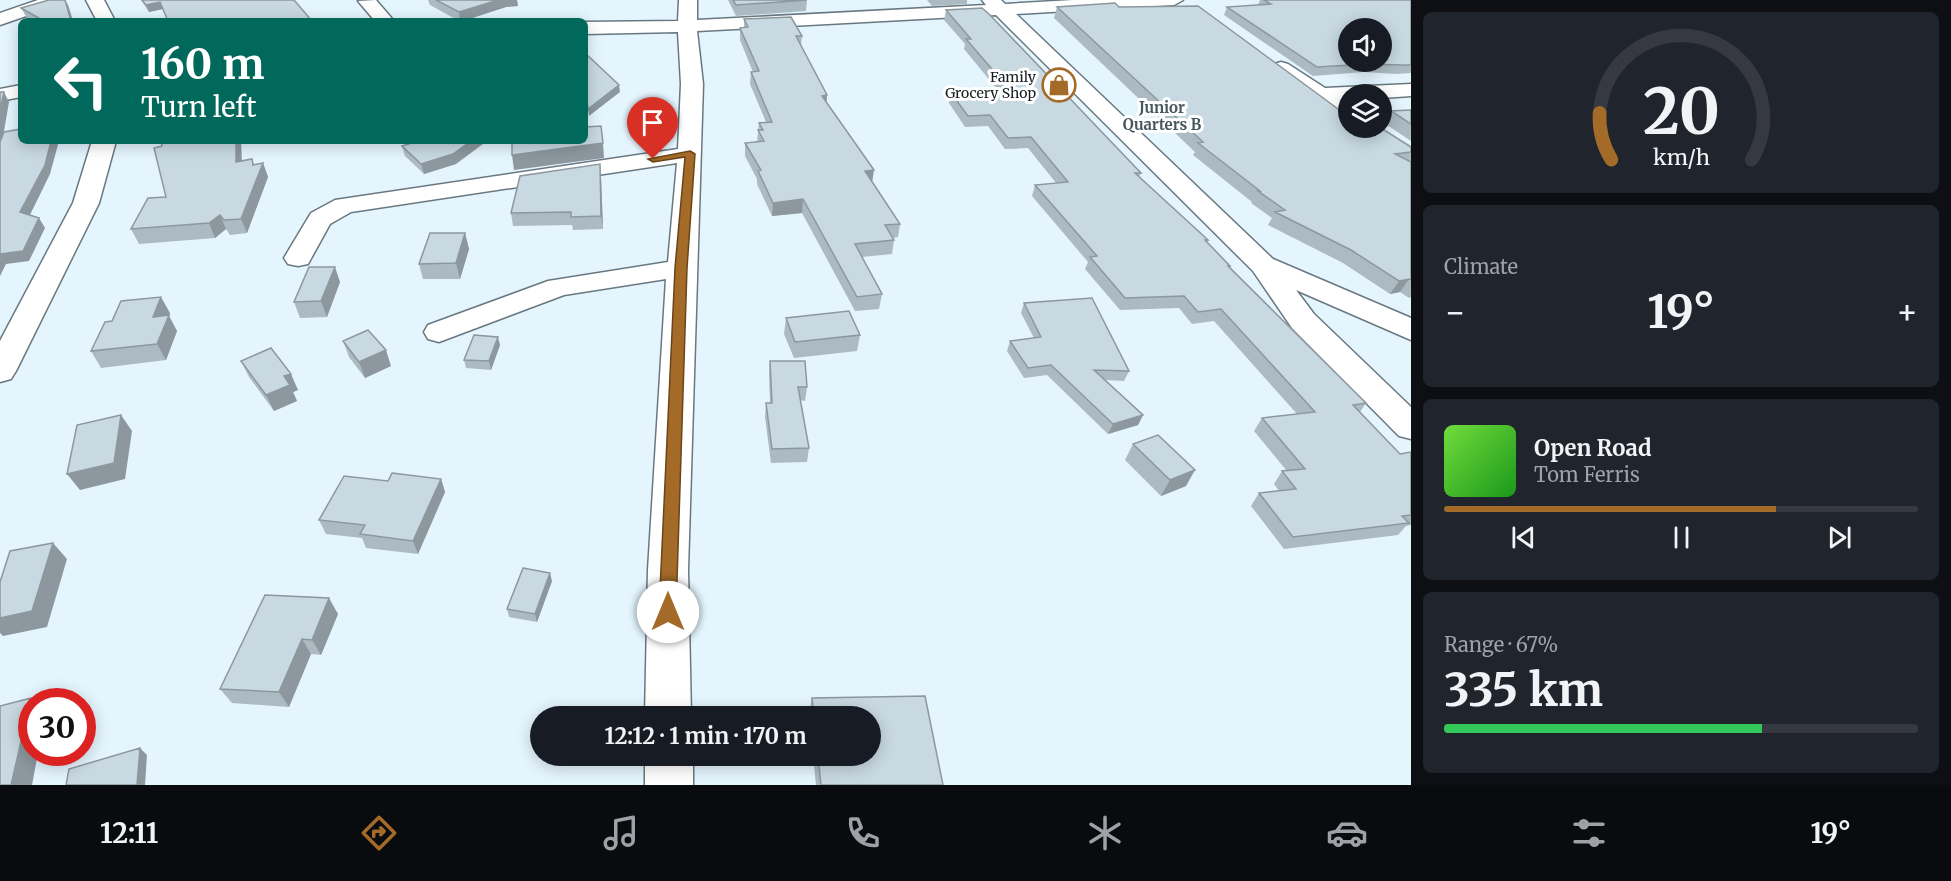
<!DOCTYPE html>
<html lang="en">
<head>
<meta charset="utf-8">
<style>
  :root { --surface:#171b24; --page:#20242c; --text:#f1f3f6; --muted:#9ea1a6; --line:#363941; --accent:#a36a28 }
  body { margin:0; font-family:Merriweather,serif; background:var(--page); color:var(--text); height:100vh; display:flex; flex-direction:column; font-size:22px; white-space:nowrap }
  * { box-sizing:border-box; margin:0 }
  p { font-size:20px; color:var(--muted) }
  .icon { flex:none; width:33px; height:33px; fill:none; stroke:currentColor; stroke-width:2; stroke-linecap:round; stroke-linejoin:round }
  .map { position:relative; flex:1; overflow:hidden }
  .drawer { display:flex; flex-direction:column; gap:12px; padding:12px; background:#0d0f14; width:540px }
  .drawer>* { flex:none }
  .banner { position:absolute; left:18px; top:18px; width:570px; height:126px; border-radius:9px; box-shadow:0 3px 15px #0003; background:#00695c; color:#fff; overflow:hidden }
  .tools { position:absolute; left:1338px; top:18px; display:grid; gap:12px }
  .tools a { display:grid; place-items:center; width:54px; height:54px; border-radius:50%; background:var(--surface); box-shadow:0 3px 15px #0003; font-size:30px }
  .speed { position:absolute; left:18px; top:688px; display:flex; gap:12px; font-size:30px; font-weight:700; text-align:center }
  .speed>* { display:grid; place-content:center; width:78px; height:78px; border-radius:50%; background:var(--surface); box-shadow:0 3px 15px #0003; line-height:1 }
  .speed .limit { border:9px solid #d22; background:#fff; color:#111 }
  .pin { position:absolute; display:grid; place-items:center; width:51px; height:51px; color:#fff; margin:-62px -26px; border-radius:50% 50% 50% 0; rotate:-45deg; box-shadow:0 0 6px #0007 }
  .pin .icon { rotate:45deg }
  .me { position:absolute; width:66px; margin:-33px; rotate:0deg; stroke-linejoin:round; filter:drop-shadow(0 0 4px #0008) }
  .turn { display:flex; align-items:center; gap:21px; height:126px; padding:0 24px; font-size:27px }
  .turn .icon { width:78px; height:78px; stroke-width:2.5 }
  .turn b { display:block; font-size:42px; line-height:51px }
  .big { font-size:45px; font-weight:700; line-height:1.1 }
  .drawer .tile { flex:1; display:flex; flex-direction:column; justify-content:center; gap:9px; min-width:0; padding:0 21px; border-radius:9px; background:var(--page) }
  .drawer .dial { align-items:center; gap:0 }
  .dial svg { height:156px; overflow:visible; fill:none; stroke:var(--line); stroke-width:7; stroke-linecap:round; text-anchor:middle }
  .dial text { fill:var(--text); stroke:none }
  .song { display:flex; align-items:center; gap:18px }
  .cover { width:72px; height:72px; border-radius:9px; background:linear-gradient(135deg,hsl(100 70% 55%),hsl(120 70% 35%)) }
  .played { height:6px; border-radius:3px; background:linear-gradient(90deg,var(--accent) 70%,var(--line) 70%) }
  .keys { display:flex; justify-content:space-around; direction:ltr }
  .heat { display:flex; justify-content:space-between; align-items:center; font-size:33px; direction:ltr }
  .charge { height:9px; border-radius:4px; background:linear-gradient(90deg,#34c759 67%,var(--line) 0) }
  .trip { position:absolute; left:530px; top:706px; width:351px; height:60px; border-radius:30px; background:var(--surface); box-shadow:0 3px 15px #0003; font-weight:700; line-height:60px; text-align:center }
  .dock { display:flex; height:96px; justify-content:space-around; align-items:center; background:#090b0e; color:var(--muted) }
  .dock .icon { width:42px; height:42px }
  .dock .active { color:var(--accent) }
  .dock b { font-size:27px; color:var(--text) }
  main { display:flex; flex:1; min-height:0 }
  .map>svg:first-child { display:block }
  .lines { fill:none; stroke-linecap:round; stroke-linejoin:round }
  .minor-casing { stroke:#697880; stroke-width:3 }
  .minor { fill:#fff; fill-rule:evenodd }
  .wall { fill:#acbbc2 }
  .shaded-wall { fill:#8c989e }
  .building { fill:#c8d9e2; stroke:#8c989e; stroke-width:1.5; fill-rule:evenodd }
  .route { fill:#a36a28; stroke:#6a451a; stroke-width:1.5 }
  .labels { text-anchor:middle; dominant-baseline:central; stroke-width:6; stroke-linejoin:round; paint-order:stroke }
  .far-poi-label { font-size:14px; fill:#161c1f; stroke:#fff; text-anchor:end }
  .far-quarter-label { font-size:15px; font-weight:bold; fill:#47565d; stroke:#fff }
</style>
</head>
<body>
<main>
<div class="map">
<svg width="1411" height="785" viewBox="0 0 1411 785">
  <rect width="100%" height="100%" fill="#e4f5fe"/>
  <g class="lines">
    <!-- minor casing -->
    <g class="minor-casing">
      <path id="minor" d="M38 0H64L61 4 0 25V13Z
        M86 0H104L115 21H97Z
        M376 0 394 21H375L358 1Z
        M679 0H697V20L986 5 982 0H1001L1005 4 1073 0H1183L1174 5 1016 14 1273 259 1411 318V340L1296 290 1314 314 1411 407V439L1399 436 1292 328 1253 271 996 15 697 31 703 84 688 570 691 717H645L648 570 666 279 564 295 439 342 428 339 424 332 428 325 548 281 668 262 677 163 351 212 330 224 308 264 298 266 288 264 284 258 311 213 335 200 678 149 681 84 678 32 585 34V22L678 21Z
        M1281 62 1288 64 1325 88 1411 84V96L1382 98V94H1348V100H1343L1348 103V120L1340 118 1274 72 1271 68 1274 64Z
        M21 85V97L0 101V89Z
        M92 141H116L99 203 16 371 11 379 0 382V341L73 203Z
        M645 756H693V785H645Z"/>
    </g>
    <!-- minor -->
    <use href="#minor" class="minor"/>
  </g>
  <!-- wall -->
  <path class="wall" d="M141 0H294L163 9 149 12Z
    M428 0H517L518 6 506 7 463 21H459L430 5Z
    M728 0H807L806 11 736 16Z
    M927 0H967V4L932 6Z
    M1260 0H1411V73L1396 74 1364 72 1313 76 1224 15 1227 7 1258 5Z
    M68 5 73 21H31L27 18 21 8Z
    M1057 7H1119L1345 114 1411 147V297L1409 298 1400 292 1390 294 1343 263 1268 225 1272 218 1251 203 1252 202 1193 155 1195 152 1054 18Z
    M946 10 1141 173 1139 177 1208 240 1207 242 1230 266V267L1366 403 1360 412 1400 454 1411 452V525L1406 526 1398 535 1284 549 1251 506 1259 493 1279 491 1274 484 1282 471H1287L1254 431 1262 418 1297 414 1214 321 1192 324 1179 308 1120 310 1085 269 1088 262 1032 196 1035 185 1056 183 1028 148 1005 149 988 126 965 127 949 103 951 93 997 89 964 49 965 44 944 20Z
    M744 19 802 36 801 45 827 95 826 102 873 183 900 224 898 237 893 238 894 240 892 254 862 257 882 294 879 309 855 311 802 213 772 216 757 184V179L745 156V143L757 142 759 123 766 122 750 84 751 72H753L740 40V28H744Z
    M1411 110V141L1384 123 1391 111Z
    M1382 112 1386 114 1382 123Z
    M161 141H241L242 161 254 165 263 163 268 177 247 233 230 235 226 229 215 238 139 244 131 229 166 197 162 146Z
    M402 146 456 164 424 174 405 156Z
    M601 177 603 229 573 230 572 225 513 226 511 213Z
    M465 233 469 249 460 279H423L419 264Z
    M340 282 327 317 300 318 294 302Z
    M1024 303 1129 371 1124 381 1105 380 1143 415 1138 425 1108 434 1047 375 1024 378 1007 351 1010 341 1034 338 1021 313Z
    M170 313 169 316 177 331 166 360 101 368 91 351Z
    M786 318 860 335 857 351 794 358 784 334Z
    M343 341 391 366 365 378 349 357Z
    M500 345 491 370 466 368 464 360Z
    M241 361 298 390 293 392 297 401 274 411 249 377Z
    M770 361 807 387 805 401 800 400 809 448 807 462 771 463 765 417 766 403H770L769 374Z
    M1133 444 1186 486 1161 496 1125 460Z
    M441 479 445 492 418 554 366 548 362 538 326 534 319 520 388 481Z
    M552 581 537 622 509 617 507 609Z
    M338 614 321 655 311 654 289 707 232 703 220 689Z
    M925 696 943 785H816L813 756H870V717H809V712L812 698Z"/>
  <!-- shaded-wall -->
  <path class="shaded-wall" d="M65 0 68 5 73 21H71Z
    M498 0H517L518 6 506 7 463 21H460L459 12Z
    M160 2 163 9 149 12 146 5Z
    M619 85 620 92 589 116 588 109Z
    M4 92 9 102 4 131 6 135 0 152V110Z
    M827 95 826 108 822 96Z
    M51 141H59L50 174 27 221 20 212Z
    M236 141H241L242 177 236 162Z
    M471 141H487L456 164 424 174 421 164Z
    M603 143 604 158 514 170 512 155Z
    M252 159 257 173 263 163 268 177 247 233 241 219 253 165Z
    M600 164 601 177 603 229 601 216Z
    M874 170 872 183 865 171Z
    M803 199 802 213 772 216 773 203Z
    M220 215 226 229 215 238 209 223Z
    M39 218 45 228 29 261 6 264 0 276V254Z
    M465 233 469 249 460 279 456 263Z
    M335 267 340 282 327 317 321 301Z
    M1409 279 1400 292 1390 294 1399 281Z
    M161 297 170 313 169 316 177 331 166 360 157 344 153 317Z
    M498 337 500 345 491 370 489 361Z
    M386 350 391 366 365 378 359 362Z
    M291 374 298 390 293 392 297 401 274 411 266 395 284 376Z
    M121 415 132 431 125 479 80 490 67 474Z
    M1143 415 1138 425 1108 434 1113 424Z
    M1195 470 1186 486 1161 496 1170 480Z
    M441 479 445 492 418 554 413 541Z
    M53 543 67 559 47 627 3 636 0 633V618Z
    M550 573 552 581 537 622 535 614Z
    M329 598 338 614 321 655 312 640Z
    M302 639 311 654 289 707 279 692Z
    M31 698 36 702H32V753H38L32 785H11Z
    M140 748 147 755 145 785H137Z"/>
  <!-- building -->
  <path class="building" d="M49 0H65L71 21H40L39 18 21 8Z
    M142 0H294L312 21H168L160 2 146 5Z
    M436 0H498L459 12Z
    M733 0H807L736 5Z
    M1264 0H1411V65H1401L1368 64 1317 67 1227 7 1271 4ZM1348 28H1382V62H1348Z
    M1115 3 1119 7 1198 6 1345 114H1348V128H1381L1411 147V152L1395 154 1411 162V280L1409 279 1399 281 1351 250 1275 212 1285 210 1258 191H1260L1198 143 1203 142 1057 7Z
    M982 8 990 15 1141 173H1135L1208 240H1205L1230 266H1228L1366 403 1353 405 1400 454 1411 452V515L1402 516 1409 523 1293 537 1259 493 1296 489 1282 471 1305 469 1262 418 1315 412 1221 309 1198 312 1184 296 1125 298 1090 257 1097 256 1035 185 1068 182 1031 137 1008 138 990 115 968 116 951 93 1005 88 997 75 966 39H971L946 10Z
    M791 17 802 36H796L827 95 822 96 874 170 865 171 900 224 885 225 894 240 855 244 882 294 857 297 803 199 773 203 758 171 761 170 745 143 764 141 758 130H763L759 123 772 122 751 72 759 71 740 28 748 27 744 19Z
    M585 53 619 85 588 109 585 85Z
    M0 92H4L0 110Z
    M1411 110V124L1391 111Z
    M1387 111 1386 114H1382V112Z
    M601 126 603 143 512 155V141H585V127Z
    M21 129V141H51L45 165 20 212 39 218 23 251 0 254V142L4 132Z
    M161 141H236V162L252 159 253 165 263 163 241 219 224 220 220 215 209 223 131 229 148 198 166 197 154 148 162 146Z
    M418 141H471L453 154 421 164 402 146Z
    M600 164 601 216 571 217V212L511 213 520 176Z
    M430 233H465L456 263 419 264Z
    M309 267H335L321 301 294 302Z
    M161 297 153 317 169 315 157 344 91 351 105 322 112 321 121 301Z
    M1092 298 1129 371 1094 370 1143 415 1113 424 1051 365 1028 368 1010 341 1041 337 1024 303Z
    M849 311 860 335 795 342 786 318Z
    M368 330 386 350 359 362 343 341Z
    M474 335 498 337 489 361 464 360Z
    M271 348 291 374 284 376 290 385 266 395 241 361Z
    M770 361H805L807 387H798L809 448 772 449 766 403H772Z
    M121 415 114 463 67 474 77 425Z
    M1158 435 1195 470 1170 480 1133 444Z
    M392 473 441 479 413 541 360 534 365 525 319 520 344 476 388 481Z
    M53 543 32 611 0 618V582L10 551Z
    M523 568 550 573 535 614 507 609Z
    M265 595 329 598 312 640 302 639 279 692 220 689Z
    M925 696 943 785H821L818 756H870V717H814L812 698Z
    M31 698 11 785H0V706Z
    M140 748 137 785H66L69 769Z"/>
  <!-- route -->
  <path class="route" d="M690 151 695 154 687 268 676 612 674 617 668 619 662 617 659 612 675 268 685 157 653 162 648 159Z"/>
  <!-- icons -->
  <defs>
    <g id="shop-ring" transform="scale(1.725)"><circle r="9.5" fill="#fff" stroke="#a36a28" stroke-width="1.5"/><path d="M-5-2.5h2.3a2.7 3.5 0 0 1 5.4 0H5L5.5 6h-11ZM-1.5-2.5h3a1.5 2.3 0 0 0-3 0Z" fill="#a36a28"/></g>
  </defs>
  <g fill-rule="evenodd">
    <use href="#shop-ring" x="1059" y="85"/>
  </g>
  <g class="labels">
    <!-- far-poi labels -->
    <g class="far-poi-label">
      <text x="1036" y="77">Family<tspan x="1036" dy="16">Grocery Shop</tspan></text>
    </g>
    <!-- far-quarter labels -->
    <g class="far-quarter-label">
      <text x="1162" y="107">Junior<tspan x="1162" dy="17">Quarters B</tspan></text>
    </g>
  </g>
</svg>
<div class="tools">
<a><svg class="icon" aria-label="sound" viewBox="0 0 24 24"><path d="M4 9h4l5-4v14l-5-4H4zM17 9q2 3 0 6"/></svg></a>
<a><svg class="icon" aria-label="layers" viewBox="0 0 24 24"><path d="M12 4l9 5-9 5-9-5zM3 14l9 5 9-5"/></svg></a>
</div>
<div class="speed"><div class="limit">30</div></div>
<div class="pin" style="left:653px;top:159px;background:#d93025"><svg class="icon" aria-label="arrive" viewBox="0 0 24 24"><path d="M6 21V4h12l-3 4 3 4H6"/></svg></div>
<svg class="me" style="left:668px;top:612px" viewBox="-20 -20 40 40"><circle r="19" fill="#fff"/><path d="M0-13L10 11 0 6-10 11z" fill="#a36a28"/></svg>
<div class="trip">12:12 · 1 min · 170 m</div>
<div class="banner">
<div class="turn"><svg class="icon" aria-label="left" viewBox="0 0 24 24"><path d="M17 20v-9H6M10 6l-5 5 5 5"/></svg><div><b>160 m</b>Turn left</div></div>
</div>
</div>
<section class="drawer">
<div class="tile dial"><svg viewBox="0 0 100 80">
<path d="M14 69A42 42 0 1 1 86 69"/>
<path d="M14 69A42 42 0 0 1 8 45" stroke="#a36a28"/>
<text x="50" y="56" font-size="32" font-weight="700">20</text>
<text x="50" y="72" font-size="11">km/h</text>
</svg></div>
<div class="tile"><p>Climate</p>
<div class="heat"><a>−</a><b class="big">19°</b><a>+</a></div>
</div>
<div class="tile">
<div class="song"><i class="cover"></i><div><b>Open Road</b><p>Tom Ferris</p></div></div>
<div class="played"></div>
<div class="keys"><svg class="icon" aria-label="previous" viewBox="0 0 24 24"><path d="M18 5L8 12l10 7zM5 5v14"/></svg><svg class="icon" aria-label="pause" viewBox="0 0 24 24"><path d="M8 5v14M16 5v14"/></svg><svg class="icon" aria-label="next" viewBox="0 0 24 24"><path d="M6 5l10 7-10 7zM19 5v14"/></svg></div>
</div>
<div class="tile"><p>Range · 67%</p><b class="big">335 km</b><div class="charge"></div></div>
</section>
</main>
<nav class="dock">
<b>12:11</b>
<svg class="icon active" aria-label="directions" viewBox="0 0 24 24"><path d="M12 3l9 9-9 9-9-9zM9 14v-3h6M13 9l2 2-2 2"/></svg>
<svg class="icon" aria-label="music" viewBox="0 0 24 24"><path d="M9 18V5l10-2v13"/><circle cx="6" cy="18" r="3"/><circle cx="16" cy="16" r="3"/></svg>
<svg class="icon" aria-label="phone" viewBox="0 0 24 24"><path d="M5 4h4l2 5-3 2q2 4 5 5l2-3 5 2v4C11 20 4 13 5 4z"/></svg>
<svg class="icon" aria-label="climate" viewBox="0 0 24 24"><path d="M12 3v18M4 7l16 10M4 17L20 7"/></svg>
<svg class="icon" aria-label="car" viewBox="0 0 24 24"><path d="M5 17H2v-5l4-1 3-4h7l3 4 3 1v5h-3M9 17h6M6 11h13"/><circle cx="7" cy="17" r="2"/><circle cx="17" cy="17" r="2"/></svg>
<svg class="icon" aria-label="filters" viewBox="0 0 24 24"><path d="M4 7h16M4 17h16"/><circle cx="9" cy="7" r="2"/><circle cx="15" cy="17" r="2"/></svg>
<b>19°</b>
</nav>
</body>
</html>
